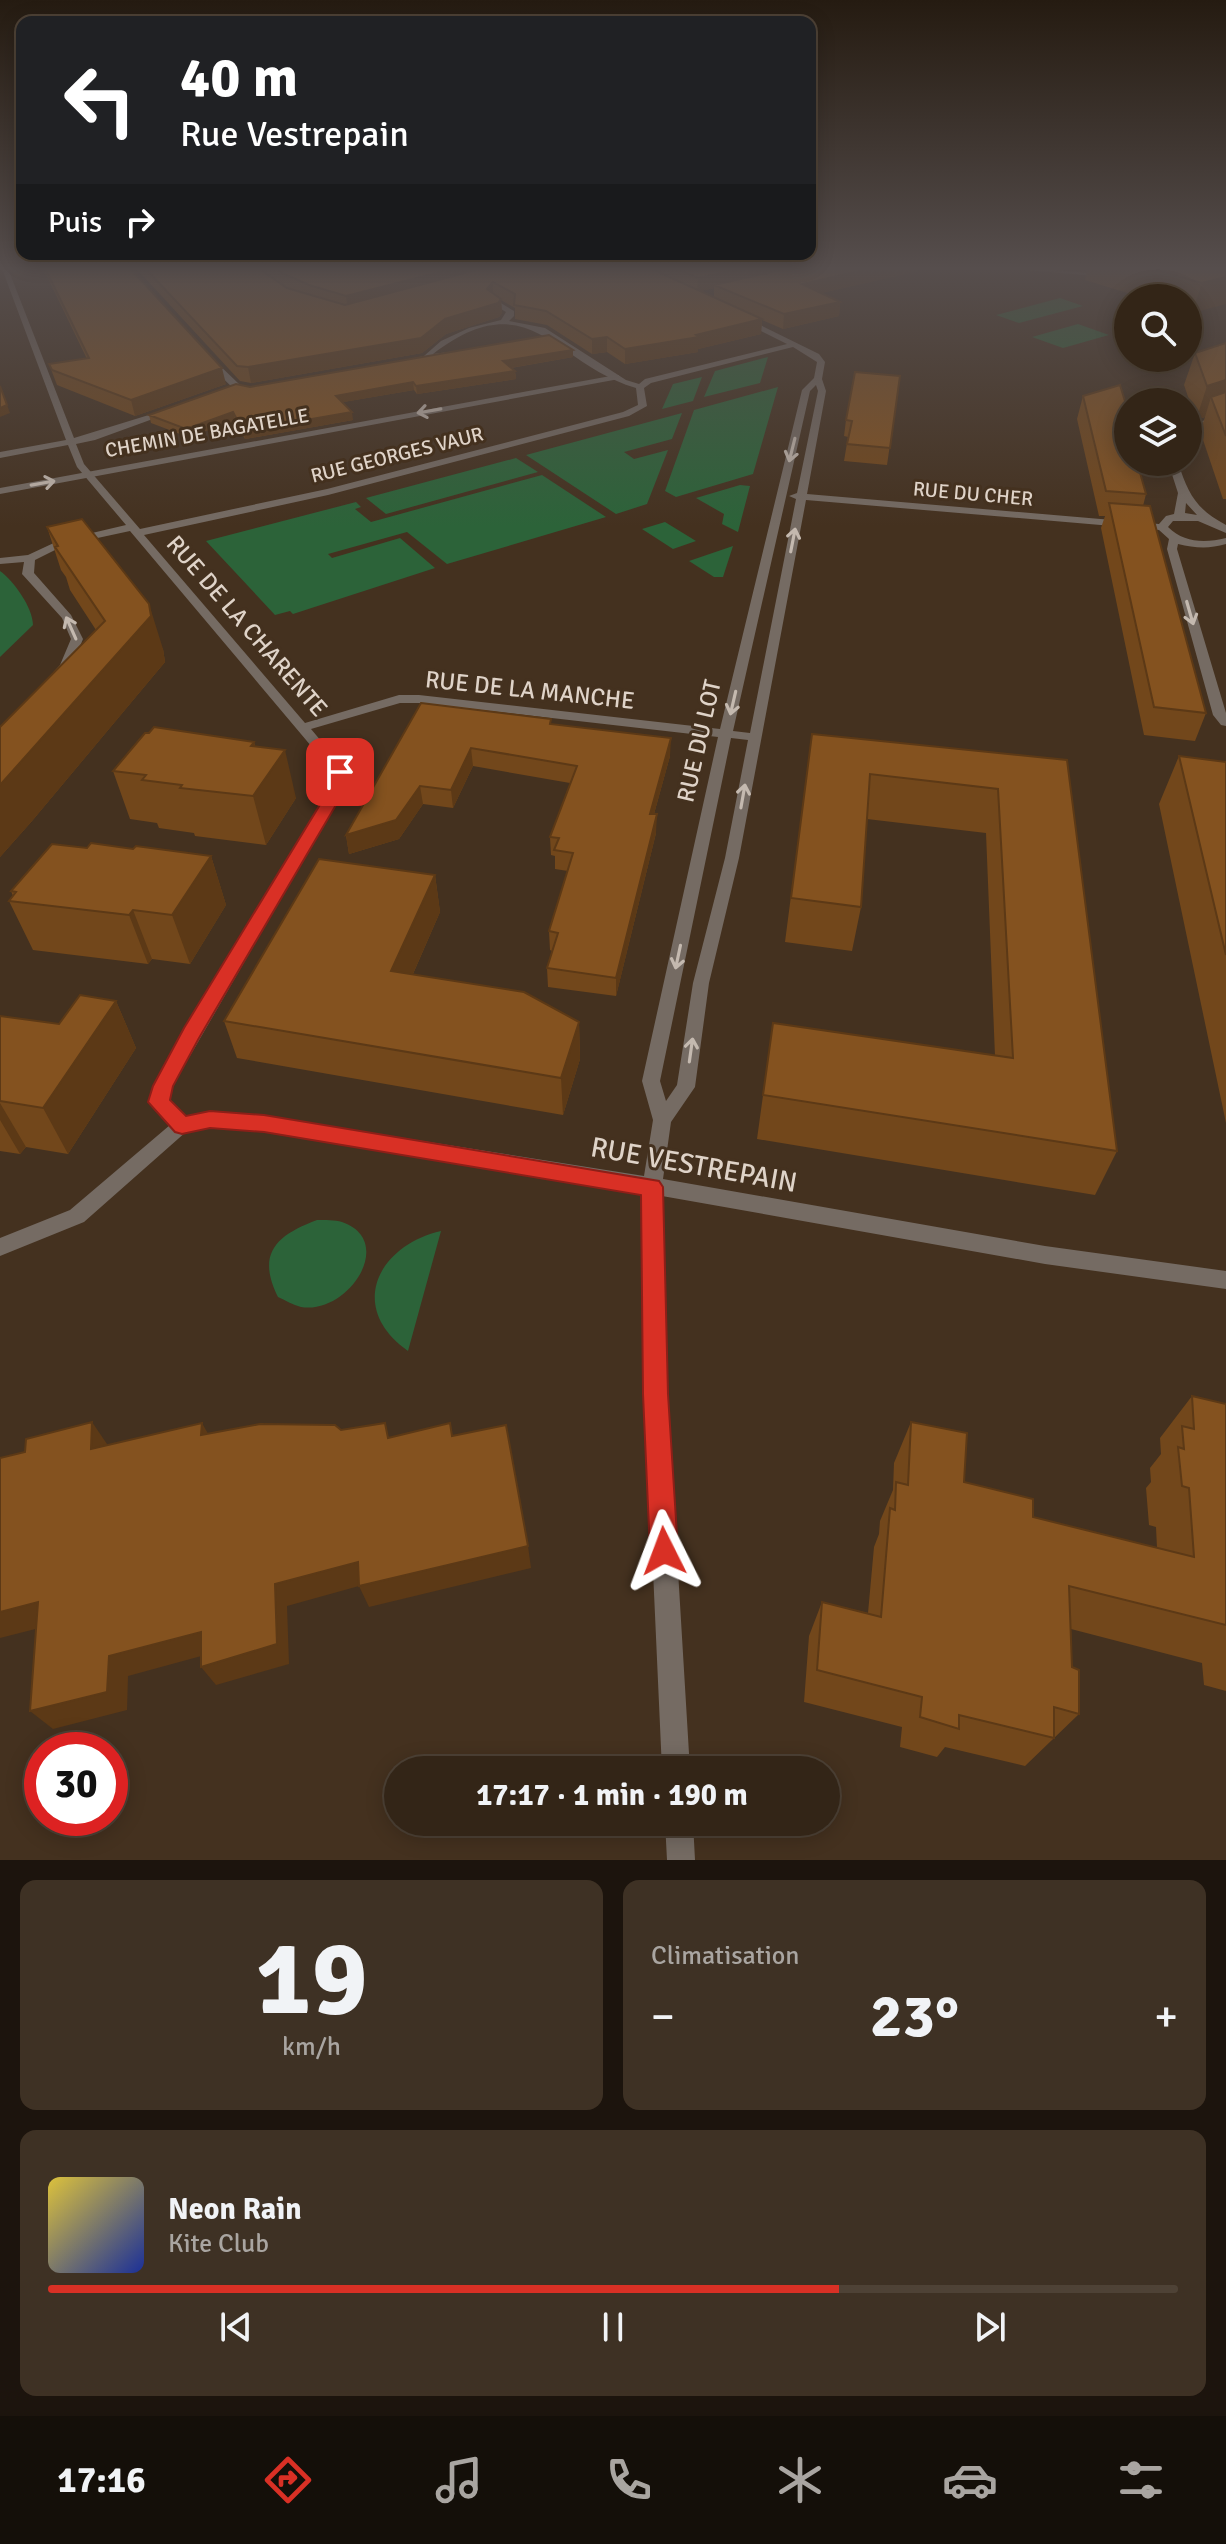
<!DOCTYPE html>
<html lang="fr">
<head>
<meta charset="utf-8">
<style>
  :root { --surface:#332517; --page:#3e3124; --text:#f1f3f6; --muted:#a9a5a1; --line:#4e4236; --accent:#d93025 }
  body { margin:0; font-family:Signika,sans-serif; background:var(--page); color:var(--text); height:100vh; display:flex; flex-direction:column; font-size:30px; white-space:nowrap }
  * { box-sizing:border-box; margin:0 }
  p { font-size:26px; color:var(--muted) }
  .icon { flex:none; width:44px; height:44px; fill:none; stroke:currentColor; stroke-width:2; stroke-linecap:round; stroke-linejoin:round }
  .map { position:relative; height:1860px; overflow:hidden }
  .side { display:flex; flex-direction:column; gap:20px; padding:20px; background:#1c140d; flex:1 }
  .side>* { flex:none }
  .banner { position:absolute; left:16px; top:16px; width:800px; height:244px; border-radius:16px; box-shadow:0 4px 20px #0003,0 0 0 2px var(--line); background:#202124; color:#fff; overflow:hidden }
  .controls { position:absolute; left:1114px; top:284px; display:grid; gap:16px }
  .controls a { display:grid; place-items:center; width:88px; height:88px; border-radius:50%; background:var(--surface); box-shadow:0 4px 20px #0003,0 0 0 2px var(--line); font-size:40px }
  .speed { position:absolute; left:24px; top:1732px; display:flex; gap:16px; font-size:40px; font-weight:700; text-align:center }
  .speed>* { display:grid; place-content:center; width:104px; height:104px; border-radius:50%; background:var(--surface); box-shadow:0 4px 20px #0003,0 0 0 2px var(--line); line-height:1 }
  .speed .limit { border:12px solid #d22; background:#fff; color:#111 }
  .pin { position:absolute; display:grid; place-items:center; width:68px; height:68px; color:#fff; margin:-34px; border-radius:16px; box-shadow:0 4px 12px #0006 }
  .me { position:absolute; width:88px; margin:-44px; rotate:357deg; stroke-linejoin:round; filter:drop-shadow(0 0 6px #0008) }
  .turn { display:flex; align-items:center; gap:28px; height:168px; padding:0 32px; font-size:36px }
  .turn .icon { width:104px; height:104px; stroke-width:2.5 }
  .turn b { display:block; font-size:56px; line-height:68px }
  .then { display:flex; align-items:center; height:76px; padding:0 32px; background:#0003; gap:16px; font-size:30px }
  .big { font-size:60px; font-weight:700; line-height:1.1 }
  .side .tile { flex:1; display:flex; flex-direction:column; justify-content:center; gap:12px; min-width:0; padding:0 28px; border-radius:16px; background:var(--page) }
  .side .dial { align-items:center; gap:0 }
  .dial b { font-size:104px; line-height:1 }
  .song { display:flex; align-items:center; gap:24px }
  .cover { width:96px; height:96px; border-radius:12px; background:linear-gradient(135deg,hsl(50 70% 55%),hsl(230 70% 35%)) }
  .played { height:8px; border-radius:4px; background:linear-gradient(90deg,var(--accent) 70%,var(--line) 70%) }
  .keys { display:flex; justify-content:space-around; direction:ltr }
  .heat { display:flex; justify-content:space-between; align-items:center; font-size:44px; direction:ltr }
  .side .tiles { flex:1; display:grid; gap:20px; grid-template-columns:1fr 1fr }
  .tile:last-child { grid-column:span 2 }
  .trip { position:absolute; left:384px; top:1756px; width:456px; height:80px; border-radius:40px; background:var(--surface); box-shadow:0 4px 20px #0003,0 0 0 2px var(--line); font-weight:700; line-height:80px; text-align:center }
  .tab-bar { display:flex; height:128px; justify-content:space-around; align-items:center; background:#140f09; color:var(--muted) }
  .tab-bar .icon { width:56px; height:56px }
  .tab-bar .current { color:var(--accent) }
  .tab-bar b { font-size:36px; color:var(--text) }
  .map>svg:first-child { display:block }
  .green { fill:#2c6339 }
  .lines { fill:none; stroke-linecap:round; stroke-linejoin:round }
  .lane { fill:#756b63; fill-rule:evenodd }
  .street { fill:#756b63; fill-rule:evenodd }
  .wall { fill:#72471b; fill-rule:evenodd }
  .shaded-wall { fill:#5c3916 }
  .building { fill:#84521f; stroke:#5c3916; stroke-width:2 }
  .oneway { stroke:#c4b9af }
  .route { fill:#d93025; stroke:#8d1f18; stroke-width:2 }
  .labels { text-anchor:middle; dominant-baseline:central; stroke-width:6; stroke-linejoin:round; paint-order:stroke }
  .far-street-label { font-size:20px; fill:#dfd3c8; stroke:#44311f }
  .street-label { font-size:24px; fill:#dfd3c8; stroke:#44311f }
  .near-street-label { font-size:28px; fill:#dfd3c8; stroke:#44311f }
</style>
</head>
<body>
<div class="map">
<svg width="1226" height="1860" viewBox="0 0 1226 1860">
  <rect width="100%" height="100%" fill="#44311f"/>
  <!-- green -->
  <path class="green" d="M1060 298 1083 306 1019 323 996 315Z
    M1078 324 1109 335 1063 348 1032 337Z
    M768 357 760 383 704 397 715 371Z
    M702 377 693 401 662 409 673 384Z
    M778 387 753 474 676 497 665 491 694 410Z
    M682 413 672 439 624 452 634 459 668 450 647 504 616 514 526 455Z
    M516 458 538 472 386 514 366 498Z
    M542 475 606 517 447 564 407 532 328 554 332 558 400 538 435 568 293 614 290 611 275 615 206 541 356 502 361 507 355 509 371 522Z
    M740 485 750 486 738 532 722 524 724 514 696 498Z
    M665 522 696 541 673 549 642 529Z
    M733 546 723 577H714L689 561Z
    M0 571C14 581 33 608 33 625L0 657Z
    M317 1220C325 1220 335 1220 342 1222 397 1241 348 1315 301 1307 293 1305 285 1300 278 1297 256 1253 277 1235 317 1220Z
    M441 1231 408 1351C347 1308 377 1246 441 1231Z"/>
  <g class="lines">
    <!-- lane -->
    <path class="lane" d="M616 375H619V379L0 494V488Z"/>
    <!-- street -->
    <path class="street" d="M1 266H7L74 438 165 410 172 412 95 440 76 444 84 464 140 529 327 489 623 412 638 405 636 388C555 365 530 280 433 354L456 351 459 355 400 364 396 362 424 356 441 341 469 328 501 320 506 312 491 303 494 299 514 311V316L509 321 545 328 626 380 639 384 645 379 787 344 741 321 744 317 819 354 825 362 822 379 826 391 807 494 1159 524 1166 516 1174 514 1178 493 1168 462H1178C1188 494 1196 509 1226 525V533L1198 521H1173L1168 527C1184 543 1205 543 1226 538V544C1209 549 1195 548 1178 544L1177 549 1226 713V726L1221 725 1213 715 1167 549 1169 539 1159 530 806 500 739 858 709 983 695 1087 671 1122 663 1179 1045 1246 1226 1271V1289L1045 1264 662 1196 666 1371 690 1770H662L644 1371 642 1192 264 1132 210 1127 187 1131 84 1222 0 1256V1238L70 1210 170 1125 150 1102 154 1086 328 793 333 772 130 531 65 545 35 560 34 573 71 615 83 639 72 666 62 677H54L52 674 60 665 71 639 62 618 22 574 24 562 0 564V558L28 555 58 541 126 525 77 467 68 445 0 458V452L66 440ZM793 347 817 362 814 378 802 390 720 729 419 695H399L305 723 144 535 328 495 629 416 647 406 644 388 651 383ZM816 385 818 391 797 493 789 496 796 499 750 733 733 731 810 391ZM1186 503 1197 515 1185 513ZM400 703H419L718 737 642 1081 653 1120 644 1176 264 1116 210 1111 186 1117 169 1100 172 1087 342 793 347 772 311 729ZM731 738 748 740 725 858 693 983 677 1085 666 1101 660 1081Z
      M979 266H1010L1111 275 1108 277Z
      M208 360H214L239 384V388H233L208 364Z
      M1226 413V419L1188 432V426Z
      M665 1822H693L695 1860H667Z"/>
  </g>
  <!-- wall -->
  <path class="wall" d="M42 266H128L226 384 135 416 57 385 49 364 87 359Z
    M134 266H645L655 271V266H919L918 271 821 293 840 302 839 316 783 329 762 320 761 334 698 349V352L625 364 607 352 592 354 547 325 515 319V308L501 300 502 313 499 317 446 334 422 353 251 383 240 381ZM714 288V297L700 291Z
    M1041 266H1226L1192 313 1188 312V298H1144L1085 280 1087 269 1047 268Z
    M1226 343V499H1223L1200 431 1205 417 1196 420 1184 385 1195 353Z
    M573 350V357L511 368 515 371 516 379 417 394 414 390 343 402 353 420 245 439 235 421 188 437 151 423 149 415 250 387Z
    M900 376 887 465 844 461 848 437 844 436 846 420Z
    M1083 396 1128 462H1141L1139 468 1146 494 1143 506 1206 713 1195 741 1144 735 1101 528 1105 516H1099L1077 419Z
    M47 527 163 649 165 662 32 821 0 857V727L96 630 70 590 66 577 61 570Z
    M421 703 551 719V724L670 756 654 814 656 833 616 996 548 987 547 968 552 951 550 950 549 931 568 871 555 869V856L551 855 550 837 570 783 473 766 453 808 423 804 399 839 349 854 346 835Z
    M812 734 1067 760 1117 1151 1095 1195 757 1139 773 1023 995 1056 986 833 867 819 861 907 852 951 785 942Z
    M254 742 255 746 296 798 266 845 195 836 194 833 159 828 157 823 130 819 113 771Z
    M1179 756 1226 762V1123L1159 804Z
    M87 848 133 849 211 856 226 905 190 964 152 959 148 964 33 950 9 901 13 896 11 891Z
    M435 875 440 912 413 974 579 1022 580 1059 563 1115 237 1058 224 1021Z
    M116 1001 136 1048 68 1154 26 1147 20 1154 0 1151V1016L59 1024Z
    M1192 1396 1226 1404V1691L1204 1685 1202 1663 1071 1629 1072 1667 1079 1714 1025 1766 945 1747 937 1757 900 1747 902 1727 804 1702 809 1636 822 1602 868 1613 874 1547 879 1534 880 1521 893 1490 894 1463 911 1422 964 1482 1033 1517 1157 1548 1156 1527 1149 1525 1146 1488 1151 1482 1150 1468 1161 1454 1160 1438Z"/>
  <!-- shaded-wall -->
  <path class="shaded-wall" d="M23 266 26 274 15 277 12 270Z
    M464 266H507L348 310 346 296Z
    M754 266H816L714 285V288L697 292 698 278Z
    M881 266H919L918 271 800 298 802 284Z
    M1226 277V304L1192 313 1202 283Z
    M493 282V296L487 289Z
    M501 299 502 313 499 317 446 334 422 353 251 383 248 367 445 319Z
    M840 302 839 316 783 329 784 314Z
    M762 319 761 334 698 349V352L625 364V349Z
    M607 337V352L592 354V339Z
    M573 350V357L503 369V361Z
    M222 368 226 384 135 416 131 400Z
    M515 371 516 379 417 394 416 386Z
    M1226 380V407L1211 397 1205 417 1196 420 1207 386Z
    M413 382 414 390 338 403 336 396Z
    M7 405 10 413 0 417V408Z
    M233 412 235 421 188 437 186 429Z
    M352 412 353 420 245 439 243 431Z
    M149 604 163 649 165 662 32 821 0 857V785Z
    M671 738 670 756 649 832 650 814Z
    M254 742 264 780 285 750 296 798 266 845 253 796 251 746Z
    M471 748 473 766 453 808 451 790Z
    M420 786 423 804 399 839 349 854 346 835Z
    M657 814 656 833 616 996V978Z
    M211 856 226 905 190 964 172 915Z
    M435 875 440 912 398 1008 391 971Z
    M133 910 152 959 148 964 129 915Z
    M116 1001 136 1048 68 1154 43 1108Z
    M579 1022 580 1059 563 1115 561 1078Z
    M0 1103 26 1147 20 1154 0 1120Z
    M92 1422 109 1447 91 1449Z
    M202 1423 216 1448 201 1435Z
    M528 1546 531 1568 369 1607 359 1586 287 1606 289 1664 216 1685 201 1667 275 1584 358 1562Z
    M38 1602 59 1623 0 1638V1612Z
    M201 1632 216 1652 128 1676 127 1710 53 1729 30 1711 109 1656Z"/>
  <!-- building -->
  <path class="building" d="M11 266H23V267L12 270Z
    M44 266H128L222 368 131 400 52 370 49 364 89 358Z
    M143 266H255L287 288 345 305 491 266H645L762 319 696 335 699 337 625 349 607 337 592 339 546 311 514 305 515 294 493 282 487 289 501 299 498 303 445 319 421 338 248 367 237 366Z
    M272 266H464L346 296 309 285 282 273Z
    M671 266H754L698 278Z
    M798 266H881L802 284 840 302 784 314 714 285Z
    M1142 266H1226V277L1202 283Z
    M549 335 573 350 503 361 515 371 416 386 413 382 336 396 352 412 243 431 233 412 186 429 149 415 236 384 250 387Z
    M1226 343V380L1207 386 1195 353Z
    M855 372 900 376 890 448 847 444 852 421 846 420Z
    M1120 385 1128 411V462H1137L1146 494 1106 491 1083 396Z
    M0 386 7 405 0 408Z
    M1226 392V436L1211 397Z
    M1109 503 1150 506 1206 713 1154 707Z
    M82 519 149 604 151 616 0 785V727L105 621 55 547 58 546 47 527Z
    M421 703 551 719 550 724 671 738 650 814H657L616 978 547 968 558 933 549 931 573 853 554 850 559 838 550 837 577 766 471 748 451 790 420 786 396 820 346 835Z
    M154 727 254 742 251 746 285 750 253 796 180 788 182 785 142 780 146 775 113 771 145 733H149Z
    M812 734 1067 760 1117 1151 763 1095 773 1023 1013 1058 998 789 870 774 861 907 791 898Z
    M1179 756 1226 762V955Z
    M91 843 133 849 136 846 211 856 172 915 133 910 129 915 9 901 16 892 11 891 52 844 87 848Z
    M319 859 435 875 391 971 524 992 579 1022 561 1078 224 1021Z
    M80 995 116 1001 43 1108 0 1101V1016L59 1024Z
    M1192 1396 1226 1404V1625L1069 1586 1072 1667 1079 1670V1714L1054 1707V1738L959 1715V1729L920 1717 922 1697 817 1670 822 1602 881 1617 890 1508 895 1510 896 1482 908 1485 911 1422 967 1433 964 1482 1033 1499V1517L1194 1557 1189 1488 1182 1486 1178 1447 1184 1449 1182 1426 1194 1429Z
    M92 1422 91 1449 202 1423 201 1435 260 1424 335 1425 341 1430 385 1423 388 1438 450 1423 452 1436 506 1425 528 1546 359 1586 358 1562 275 1584 277 1644 201 1667V1632L109 1656 107 1692 30 1711 38 1602 0 1612V1458L25 1452 26 1439Z"/>
  <!-- one-way arrows -->
  <defs><path id="oneway-shaft" d="M-6 0H5M1.5-3L5.5 0L1.5 3" fill="none" stroke-width="1.6" stroke-linecap="round" stroke-linejoin="round" transform="scale(2)"/></defs>
  <g class="oneway">
    <use href="#oneway-shaft" transform="translate(429 411) rotate(170)"/>
    <use href="#oneway-shaft" transform="translate(792 450) rotate(104)"/>
    <use href="#oneway-shaft" transform="translate(43 483) rotate(-10)"/>
    <use href="#oneway-shaft" transform="translate(793 540) rotate(-79)"/>
    <use href="#oneway-shaft" transform="translate(1190 613) rotate(74)"/>
    <use href="#oneway-shaft" transform="translate(71 628) rotate(-114)"/>
    <use href="#oneway-shaft" transform="translate(733 703) rotate(103)"/>
    <use href="#oneway-shaft" transform="translate(743 796) rotate(-80)"/>
    <use href="#oneway-shaft" transform="translate(678 957) rotate(102)"/>
    <use href="#oneway-shaft" transform="translate(691 1050) rotate(-82)"/>
  </g>
  <!-- sky -->
  <linearGradient id="sky" x2="0" y2="1"><stop stop-color="#251b11"/><stop offset="0.51" stop-color="#564e4d"/><stop offset="1" stop-color="#564e4d" stop-opacity="0"/></linearGradient>
  <rect width="1226" height="526" fill="url(#sky)"/>
  <!-- route -->
  <path class="route" d="M340 767 347 772 343 793 199 1038 173 1086 170 1100 186 1116 210 1111 264 1115 659 1181 663 1187 668 1394 678 1551 674 1561 664 1565 654 1561 650 1551 643 1394 641 1195 264 1132 210 1128 182 1134 175 1132 148 1102 153 1086 184 1028 327 793 332 772Z"/>
  <g class="labels">
    <!-- far-street labels -->
    <g class="far-street-label">
      <text transform="translate(207 433) rotate(-10)">CHEMIN DE BAGATELLE</text>
      <text transform="translate(397 455) rotate(-14)">RUE GEORGES VAUR</text>
      <text transform="translate(973 494) rotate(5)">RUE DU CHER</text>
    </g>
    <!-- street labels -->
    <g class="street-label">
      <text transform="translate(247 626) rotate(49)">RUE DE LA CHARENTE</text>
      <text transform="translate(530 690) rotate(6)">RUE DE LA MANCHE</text>
      <text transform="translate(699 741) rotate(-77)">RUE DU LOT</text>
    </g>
    <!-- near-street labels -->
    <g class="near-street-label">
      <text transform="translate(694 1165) rotate(10)">RUE VESTREPAIN</text>
    </g>
  </g>
</svg>
<div class="controls">
<a><svg class="icon" aria-label="search" viewBox="0 0 24 24"><circle cx="10" cy="10" r="6"/><path d="M15 15l6 6"/></svg></a>
<a><svg class="icon" aria-label="layers" viewBox="0 0 24 24"><path d="M12 4l9 5-9 5-9-5zM3 14l9 5 9-5"/></svg></a>
</div>
<div class="speed"><div class="limit">30</div></div>
<div class="pin" style="left:340px;top:772px;background:#d93025"><svg class="icon" aria-label="arrive" viewBox="0 0 24 24"><path d="M6 21V4h12l-3 4 3 4H6"/></svg></div>
<svg class="me" style="left:664px;top:1551px" viewBox="-20 -20 40 40"><path d="M0-17L14 15 0 8-14 15z" fill="#d93025" stroke="#fff" stroke-width="4"/></svg>
<div class="trip">17:17 · 1 min · 190 m</div>
<div class="banner">
<div class="turn"><svg class="icon" aria-label="left" viewBox="0 0 24 24"><path d="M17 20v-9H6M10 6l-5 5 5 5"/></svg><div><b>40 m</b>Rue Vestrepain</div></div>
<div class="then">Puis<svg class="icon" aria-label="right" viewBox="0 0 24 24"><path d="M7 20v-9h11M14 6l5 5-5 5"/></svg></div>
</div>
</div>
<section class="side">
<div class="tiles">
<div class="tile dial"><b>19</b><p>km/h</p></div>
<div class="tile"><p>Climatisation</p>
<div class="heat"><a>−</a><b class="big">23°</b><a>+</a></div>
</div>
<div class="tile">
<div class="song"><i class="cover"></i><div><b>Neon Rain</b><p>Kite Club</p></div></div>
<div class="played"></div>
<div class="keys"><svg class="icon" aria-label="previous" viewBox="0 0 24 24"><path d="M18 5L8 12l10 7zM5 5v14"/></svg><svg class="icon" aria-label="pause" viewBox="0 0 24 24"><path d="M8 5v14M16 5v14"/></svg><svg class="icon" aria-label="next" viewBox="0 0 24 24"><path d="M6 5l10 7-10 7zM19 5v14"/></svg></div>
</div>
</div>
</section>
<nav class="tab-bar">
<b>17:16</b>
<svg class="icon current" aria-label="directions" viewBox="0 0 24 24"><path d="M12 3l9 9-9 9-9-9zM9 14v-3h6M13 9l2 2-2 2"/></svg>
<svg class="icon" aria-label="music" viewBox="0 0 24 24"><path d="M9 18V5l10-2v13"/><circle cx="6" cy="18" r="3"/><circle cx="16" cy="16" r="3"/></svg>
<svg class="icon" aria-label="phone" viewBox="0 0 24 24"><path d="M5 4h4l2 5-3 2q2 4 5 5l2-3 5 2v4C11 20 4 13 5 4z"/></svg>
<svg class="icon" aria-label="climate" viewBox="0 0 24 24"><path d="M12 3v18M4 7l16 10M4 17L20 7"/></svg>
<svg class="icon" aria-label="car" viewBox="0 0 24 24"><path d="M5 17H2v-5l4-1 3-4h7l3 4 3 1v5h-3M9 17h6M6 11h13"/><circle cx="7" cy="17" r="2"/><circle cx="17" cy="17" r="2"/></svg>
<svg class="icon" aria-label="filters" viewBox="0 0 24 24"><path d="M4 7h16M4 17h16"/><circle cx="9" cy="7" r="2"/><circle cx="15" cy="17" r="2"/></svg>
</nav>
</body>
</html>
